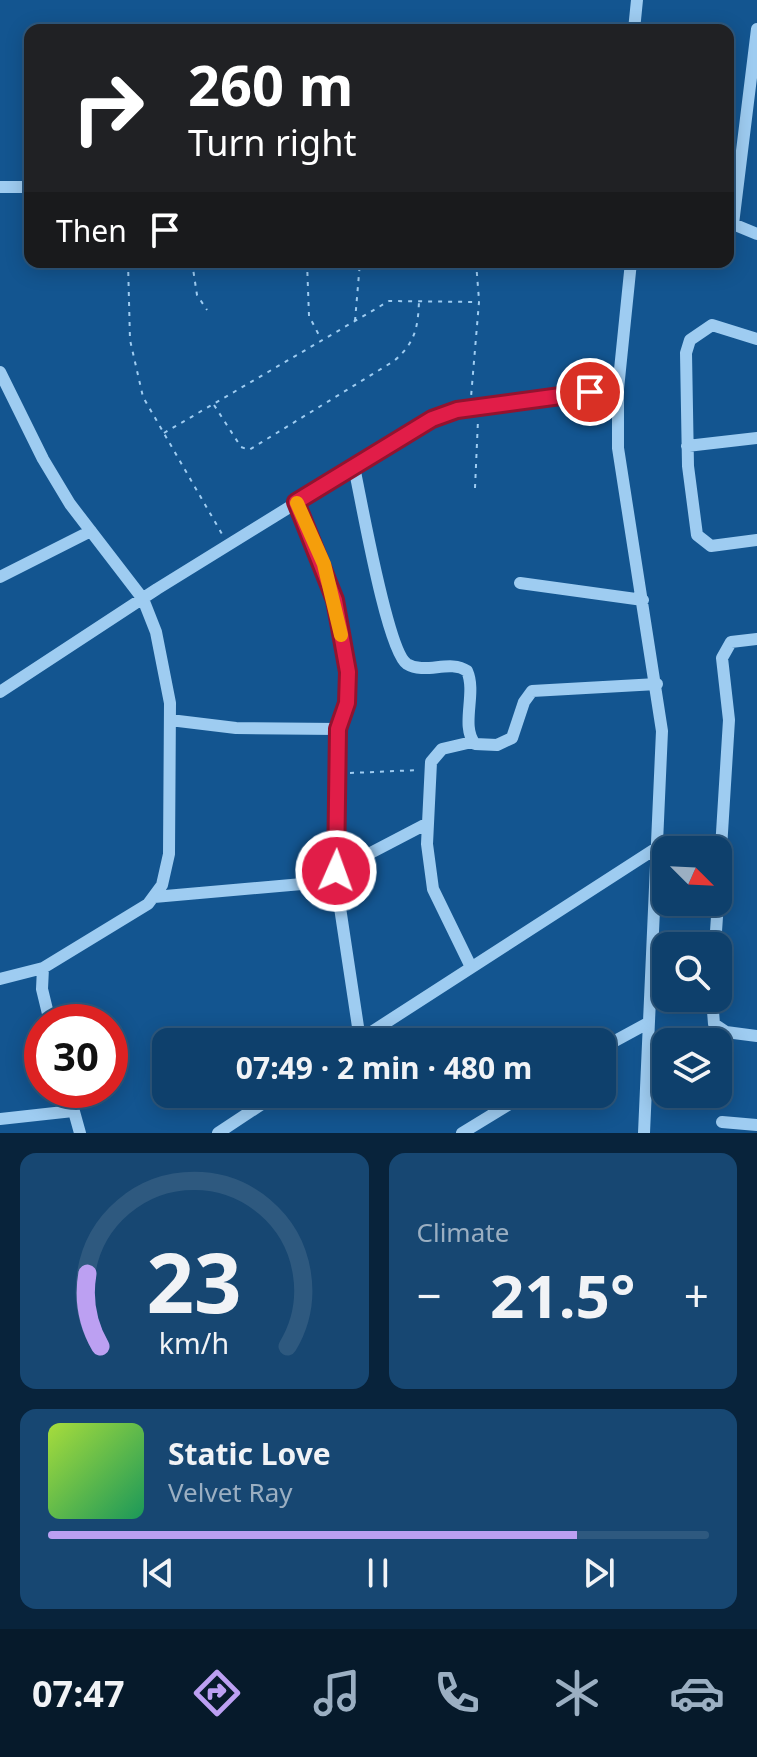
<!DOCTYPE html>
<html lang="en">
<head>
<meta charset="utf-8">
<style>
  :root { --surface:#0e406c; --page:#174772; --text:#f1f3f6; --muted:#9bafc2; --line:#2e597f; --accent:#bca0f2 }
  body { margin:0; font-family:"Noto Sans",sans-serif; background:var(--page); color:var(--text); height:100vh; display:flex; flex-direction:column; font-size:30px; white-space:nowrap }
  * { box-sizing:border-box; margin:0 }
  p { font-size:26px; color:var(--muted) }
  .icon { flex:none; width:44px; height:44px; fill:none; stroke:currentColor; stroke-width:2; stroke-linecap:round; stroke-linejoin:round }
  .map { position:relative; height:1133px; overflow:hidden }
  .drawer { display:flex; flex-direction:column; gap:20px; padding:20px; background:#08233b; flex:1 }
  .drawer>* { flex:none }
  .top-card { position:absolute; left:24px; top:24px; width:710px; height:244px; border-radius:16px; box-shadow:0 4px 20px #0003,0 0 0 2px var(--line); background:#202124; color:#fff; overflow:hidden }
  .needle { width:52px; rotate:114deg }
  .tools { position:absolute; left:652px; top:836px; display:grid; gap:16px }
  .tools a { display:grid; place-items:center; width:80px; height:80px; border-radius:16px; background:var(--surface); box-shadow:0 4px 20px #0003,0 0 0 2px var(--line); font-size:40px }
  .speed { position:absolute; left:24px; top:1004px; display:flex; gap:16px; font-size:40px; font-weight:700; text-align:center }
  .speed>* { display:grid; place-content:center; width:104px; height:104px; border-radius:50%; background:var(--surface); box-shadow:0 4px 20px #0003,0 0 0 2px var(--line); line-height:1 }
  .speed .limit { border:12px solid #d22; background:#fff; color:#111 }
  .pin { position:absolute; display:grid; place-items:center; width:68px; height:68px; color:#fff; margin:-34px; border:4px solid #fff; border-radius:50%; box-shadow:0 2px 8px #0007 }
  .me { position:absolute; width:88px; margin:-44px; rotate:2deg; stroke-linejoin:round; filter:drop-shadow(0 0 6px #0008) }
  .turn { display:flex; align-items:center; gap:28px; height:168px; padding:0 32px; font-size:36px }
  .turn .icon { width:104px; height:104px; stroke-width:2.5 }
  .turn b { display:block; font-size:56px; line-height:68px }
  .then { display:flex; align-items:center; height:76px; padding:0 32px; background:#0003; gap:16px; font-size:30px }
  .big { font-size:60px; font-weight:700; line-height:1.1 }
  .drawer .widget { flex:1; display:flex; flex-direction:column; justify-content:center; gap:12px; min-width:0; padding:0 28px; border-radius:16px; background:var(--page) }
  .drawer .dial { align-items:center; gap:0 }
  .dial svg { height:208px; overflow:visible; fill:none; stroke:var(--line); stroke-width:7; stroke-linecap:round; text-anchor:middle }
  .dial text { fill:var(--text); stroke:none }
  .song { display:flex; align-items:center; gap:24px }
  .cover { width:96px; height:96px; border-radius:12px; background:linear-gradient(135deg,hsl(80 70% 55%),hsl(150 70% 35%)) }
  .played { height:8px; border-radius:4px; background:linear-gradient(90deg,var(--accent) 80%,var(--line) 80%) }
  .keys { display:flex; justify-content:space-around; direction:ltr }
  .heat { display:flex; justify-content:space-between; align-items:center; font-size:44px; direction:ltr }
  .drawer .tiles { flex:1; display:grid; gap:20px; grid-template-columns:1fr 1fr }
  .widget:last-child { grid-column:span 2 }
  .trip { position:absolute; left:152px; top:1028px; width:464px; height:80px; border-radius:16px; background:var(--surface); box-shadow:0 4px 20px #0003,0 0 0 2px var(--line); font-weight:700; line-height:80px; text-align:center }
  .menu { display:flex; height:128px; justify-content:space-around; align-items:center; background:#061a2b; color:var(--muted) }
  .menu .icon { width:56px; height:56px }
  .menu .on { color:var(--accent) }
  .menu b { font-size:36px; color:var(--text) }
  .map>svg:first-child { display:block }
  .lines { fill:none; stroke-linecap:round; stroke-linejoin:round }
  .path { stroke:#9eccf1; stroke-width:2; stroke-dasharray:4 6; stroke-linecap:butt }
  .minor { stroke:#9eccf1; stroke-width:12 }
  .route-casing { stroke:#92132f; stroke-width:20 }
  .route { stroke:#e11d48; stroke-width:14 }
  .slow { stroke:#f59e0b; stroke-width:14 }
</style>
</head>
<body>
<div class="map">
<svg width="757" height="1133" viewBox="0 0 757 1133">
  <rect width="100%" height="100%" fill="#135590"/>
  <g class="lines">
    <!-- path -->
    <path class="path" d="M128 262 130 340 143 397 222 534
      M192 262 197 295 207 310
      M307 262 309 316 321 339
      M476 262 479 300
      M355 321 360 262
      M214 405 241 447 249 450 394 361C415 343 418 328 419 301
      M164 433 389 301 479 302 471 397
      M475 488 478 420
      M350 773 419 770"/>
    <!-- minor -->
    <path class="minor" d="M634 30 637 0
      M0 187H30
      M728 222 757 234
      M733 224 757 29
      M631 262 618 389V448L662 731 644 1133
      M757 339 712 325 690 340 686 353 688 466 697 535 711 546 757 540
      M0 372 43 459 70 504 143 599 156 632 170 703 169 854 162 885 148 904 43 968 42 989 50 1022
      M687 446 757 438
      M354 467C361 498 387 651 407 664 425 675 450 659 467 671 477 693 460 726 475 744L497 745 512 738 524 702 532 691 657 684
      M296 502 335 600 348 672 347 703 338 729 336 881 360 1040
      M0 577 91 531
      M520 583 643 600
      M0 692 157 589 432 419 457 410 618 389
      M170 720 236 728 338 729
      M336 871 428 823
      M154 897 336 881
      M718 897 729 720 722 658 731 642 757 639
      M715 946 718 902
      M471 967 433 889 427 844 431 762 442 749 472 742
      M0 979 43 968
      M712 998 714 1024 726 1032 757 1036
      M356 1042 655 849
      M602 1048 648 1023
      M68 1090 80 1133
      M0 1119 73 1111
      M722 1122 757 1125
      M218 1133 277 1094
      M462 1133 526 1094"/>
  </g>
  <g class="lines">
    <!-- route casing -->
    <g class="route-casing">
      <path id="route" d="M336 871 338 729 347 703 348 672 335 600 296 502 432 419 457 410 590 392"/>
    </g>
    <!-- route -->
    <use href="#route" class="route"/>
    <!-- slow -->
    <path class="slow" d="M297 503 324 564 341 635"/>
  </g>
</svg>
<div class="tools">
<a><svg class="needle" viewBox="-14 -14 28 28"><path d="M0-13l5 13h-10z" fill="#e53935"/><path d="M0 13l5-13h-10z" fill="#9bafc2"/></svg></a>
<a><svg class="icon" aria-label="search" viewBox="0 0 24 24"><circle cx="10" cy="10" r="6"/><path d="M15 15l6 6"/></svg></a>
<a><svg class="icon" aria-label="layers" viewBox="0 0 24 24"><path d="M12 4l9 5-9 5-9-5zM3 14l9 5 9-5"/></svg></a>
</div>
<div class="speed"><div class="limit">30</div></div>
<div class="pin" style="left:590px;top:392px;background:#d93025"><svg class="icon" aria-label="arrive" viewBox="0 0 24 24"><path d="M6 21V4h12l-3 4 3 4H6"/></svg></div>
<svg class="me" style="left:336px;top:871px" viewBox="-20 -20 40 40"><circle r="17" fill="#e11d48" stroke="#fff" stroke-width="3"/><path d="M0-11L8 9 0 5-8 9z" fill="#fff"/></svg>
<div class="trip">07:49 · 2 min · 480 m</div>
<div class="top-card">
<div class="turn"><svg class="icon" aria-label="right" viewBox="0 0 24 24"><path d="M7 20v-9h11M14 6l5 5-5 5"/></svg><div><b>260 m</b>Turn right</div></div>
<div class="then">Then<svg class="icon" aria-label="arrive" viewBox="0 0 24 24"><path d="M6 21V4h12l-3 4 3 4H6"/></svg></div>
</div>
</div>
<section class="drawer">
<div class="tiles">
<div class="widget dial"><svg viewBox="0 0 100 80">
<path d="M14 69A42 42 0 1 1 86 69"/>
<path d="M14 69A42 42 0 0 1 9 41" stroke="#bca0f2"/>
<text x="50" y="56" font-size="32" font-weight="700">23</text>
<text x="50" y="72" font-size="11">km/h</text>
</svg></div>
<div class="widget"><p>Climate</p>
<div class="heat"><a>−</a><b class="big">21.5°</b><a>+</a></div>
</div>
<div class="widget">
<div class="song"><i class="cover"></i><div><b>Static Love</b><p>Velvet Ray</p></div></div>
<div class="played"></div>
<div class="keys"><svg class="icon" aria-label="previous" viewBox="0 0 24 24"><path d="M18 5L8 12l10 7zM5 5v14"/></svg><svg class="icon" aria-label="pause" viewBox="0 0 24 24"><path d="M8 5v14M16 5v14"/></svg><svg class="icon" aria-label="next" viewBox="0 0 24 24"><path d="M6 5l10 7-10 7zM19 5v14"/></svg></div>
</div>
</div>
</section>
<nav class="menu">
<b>07:47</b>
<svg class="icon on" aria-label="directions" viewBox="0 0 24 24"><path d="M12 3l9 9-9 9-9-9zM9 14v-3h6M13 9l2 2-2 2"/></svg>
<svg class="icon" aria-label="music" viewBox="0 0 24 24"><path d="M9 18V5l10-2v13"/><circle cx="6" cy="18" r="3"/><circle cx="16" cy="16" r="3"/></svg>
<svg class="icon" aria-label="phone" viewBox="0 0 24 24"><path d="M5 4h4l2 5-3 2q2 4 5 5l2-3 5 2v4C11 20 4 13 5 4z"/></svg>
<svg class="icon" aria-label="climate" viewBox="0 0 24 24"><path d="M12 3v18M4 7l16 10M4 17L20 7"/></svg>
<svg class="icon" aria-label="car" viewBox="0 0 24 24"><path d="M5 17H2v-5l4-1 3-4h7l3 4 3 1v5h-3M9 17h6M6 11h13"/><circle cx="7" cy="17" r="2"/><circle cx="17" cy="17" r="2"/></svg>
</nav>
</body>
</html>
